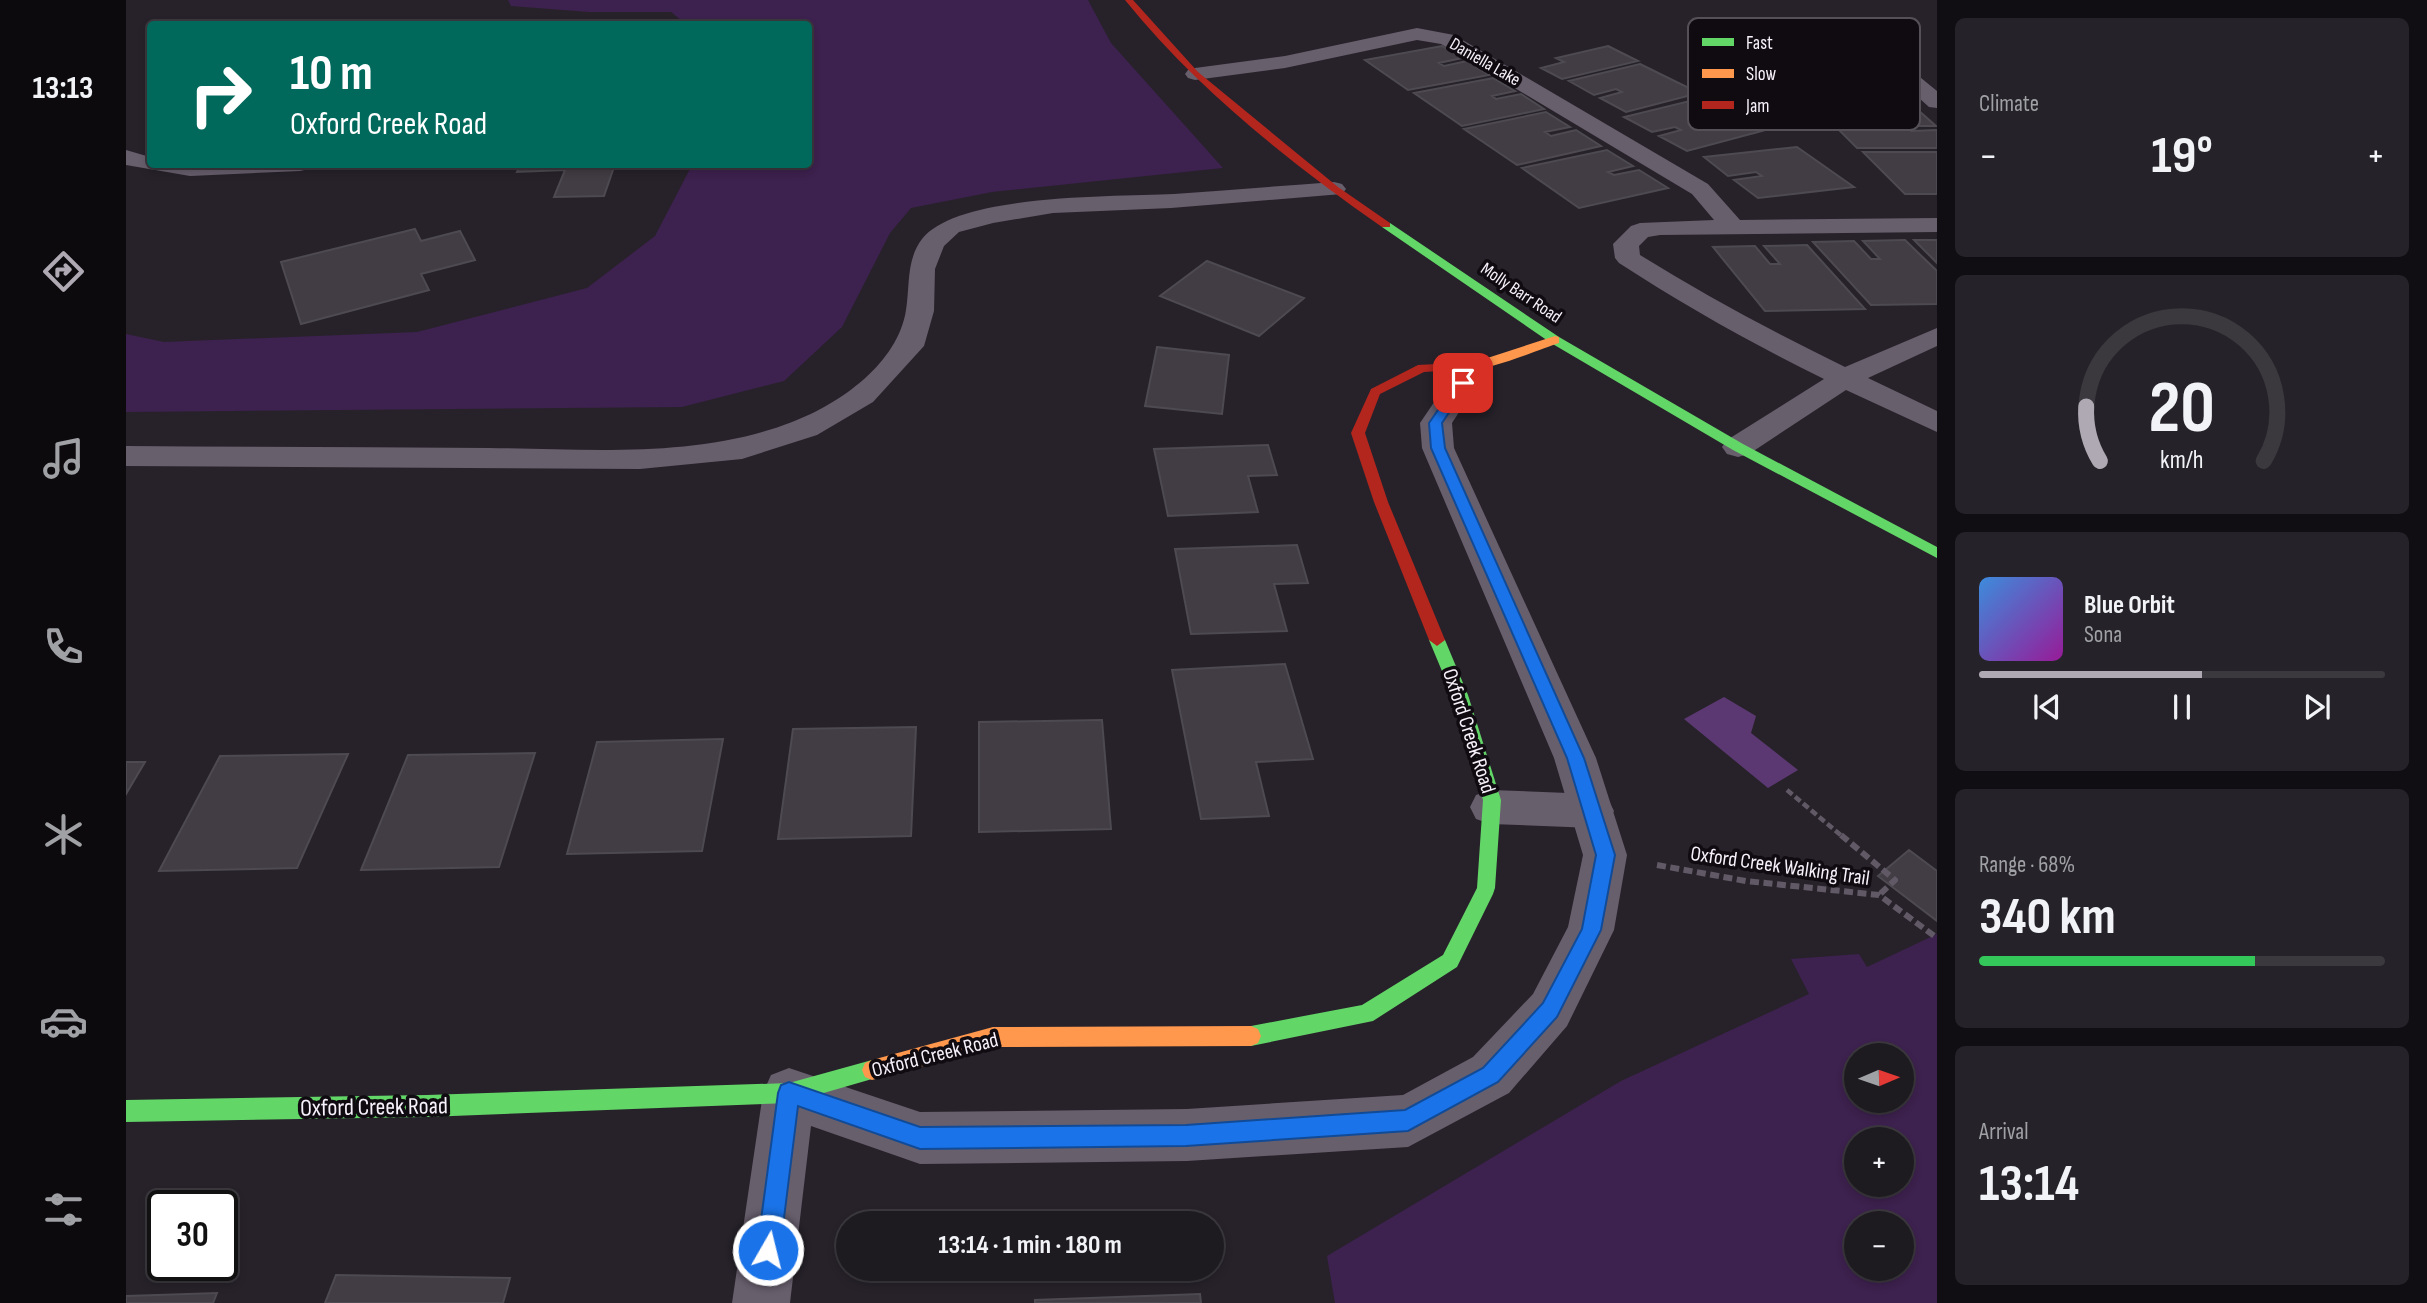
<!DOCTYPE html>
<html lang="en">
<head>
<meta charset="utf-8">
<style>
  :root { --surface:#1d1a20; --page:#252329; --text:#f1f3f6; --muted:#a0a1a5; --line:#3b383e; --accent:#aea9b2 }
  body { margin:0; font-family:"Sofia Sans Condensed",sans-serif; background:var(--page); color:var(--text); height:100vh; display:flex; flex-direction:column; font-size:26px; white-space:nowrap }
  * { box-sizing:border-box; margin:0 }
  p { font-size:23px; color:var(--muted) }
  .icon { flex:none; width:38px; height:38px; fill:none; stroke:currentColor; stroke-width:2; stroke-linecap:round; stroke-linejoin:round }
  .map { position:relative; flex:1; overflow:hidden }
  .details { display:flex; flex-direction:column; gap:18px; padding:18px; background:#100e12; width:490px }
  .details>* { flex:none }
  .hud { position:absolute; left:21px; top:21px; width:665px; height:147px; border-radius:7px; box-shadow:0 4px 10px #0003,0 0 0 2px var(--line); background:#00695c; color:#fff; overflow:hidden }
  .needle { width:46px; rotate:88deg }
  .buttons { position:absolute; left:1718px; top:1043px; display:grid; gap:14px }
  .buttons a { display:grid; place-items:center; width:70px; height:70px; border-radius:50%; background:var(--surface); box-shadow:0 4px 10px #0003,0 0 0 2px var(--line); font-size:35px }
  .speed { position:absolute; left:21px; top:1190px; display:flex; gap:14px; font-size:35px; font-weight:700; text-align:center }
  .speed>* { display:grid; place-content:center; width:91px; height:91px; border-radius:50%; background:var(--surface); box-shadow:0 4px 10px #0003,0 0 0 2px var(--line); line-height:1 }
  .speed .limit { border:4px solid #111; border-radius:10px; background:#fff; color:#111 }
  .pin { position:absolute; display:grid; place-items:center; width:60px; height:60px; color:#fff; margin:-30px; border-radius:14px; box-shadow:0 4px 10px #0006 }
  .me { position:absolute; width:77px; margin:-38px; rotate:8deg; stroke-linejoin:round; filter:drop-shadow(0 0 5px #0008) }
  .turn { display:flex; align-items:center; gap:24px; height:147px; padding:0 28px; font-size:32px }
  .turn .icon { width:91px; height:91px; stroke-width:2.5 }
  .turn b { display:block; font-size:49px; line-height:60px }
  .big { font-size:52px; font-weight:700; line-height:1.1 }
  .details .widget { flex:1; display:flex; flex-direction:column; justify-content:center; gap:10px; min-width:0; padding:0 24px; border-radius:10px; background:var(--page) }
  .details .dial { align-items:center; gap:0 }
  .dial svg { height:182px; overflow:visible; fill:none; stroke:var(--line); stroke-width:7; stroke-linecap:round; text-anchor:middle }
  .dial text { fill:var(--text); stroke:none }
  .song { display:flex; align-items:center; gap:21px }
  .cover { width:84px; height:84px; border-radius:10px; background:linear-gradient(135deg,hsl(210 70% 55%),hsl(300 70% 35%)) }
  .played { height:7px; border-radius:4px; background:linear-gradient(90deg,var(--accent) 55%,var(--line) 55%) }
  .keys { display:flex; justify-content:space-around; direction:ltr }
  .heat { display:flex; justify-content:space-between; align-items:center; font-size:38px; direction:ltr }
  .charge { height:10px; border-radius:5px; background:linear-gradient(90deg,#34c759 68%,var(--line) 0) }
  .trip { position:absolute; left:710px; top:1211px; width:388px; height:70px; border-radius:35px; background:var(--surface); box-shadow:0 4px 10px #0003,0 0 0 2px var(--line); font-weight:700; line-height:70px; text-align:center }
  main { display:flex; flex:1; min-height:0 }
  .menu { display:flex; flex-direction:column; width:126px; justify-content:space-around; align-items:center; background:#0c0a0d; color:var(--muted) }
  .menu .icon { width:49px; height:49px }
  .menu .current { color:var(--accent) }
  .menu b { font-size:32px; color:var(--text) }
  .map>svg:first-child { display:block }
  .green { fill:#3d214e; fill-rule:evenodd }
  .water { fill:#5c3872 }
  .building { fill:#423d44; stroke:#4e4a51; stroke-width:2 }
  .lines { fill:none; stroke-linecap:round; stroke-linejoin:round }
  .path-far1 { stroke:#615a66; stroke-width:4.5; stroke-dasharray:7 3.5; stroke-linecap:butt }
  .path { stroke:#615a66; stroke-width:6; stroke-dasharray:9 4.5; stroke-linecap:butt }
  .lane { fill:#685f6d; fill-rule:evenodd }
  .street { fill:#685f6d; fill-rule:evenodd }
  .fast { fill:#63d668; fill-rule:evenodd }
  .slow { fill:#ff974d; fill-rule:evenodd }
  .jam { fill:#b3261e; fill-rule:evenodd }
  .route { fill:#1a73e8; stroke:#114b97; stroke-width:2 }
  .labels { text-anchor:middle; dominant-baseline:central; stroke-width:7; stroke-linejoin:round; paint-order:stroke }
  .far-street-label { font-size:18px; fill:#f7f1fb; stroke:#0f0b11 }
  .street-label { font-size:21px; fill:#f7f1fb; stroke:#0f0b11 }
  .near-street-label { font-size:24px; fill:#f7f1fb; stroke:#0f0b11 }
  .key { fill:#0f0b11; stroke:#555057; stroke-width:2 }
  .key-label { font-size:19px; fill:#f7f1fb }
</style>
</head>
<body>
<main>
<nav class="menu">
<b>13:13</b>
<svg class="icon current" aria-label="directions" viewBox="0 0 24 24"><path d="M12 3l9 9-9 9-9-9zM9 14v-3h6M13 9l2 2-2 2"/></svg>
<svg class="icon" aria-label="music" viewBox="0 0 24 24"><path d="M9 18V5l10-2v13"/><circle cx="6" cy="18" r="3"/><circle cx="16" cy="16" r="3"/></svg>
<svg class="icon" aria-label="phone" viewBox="0 0 24 24"><path d="M5 4h4l2 5-3 2q2 4 5 5l2-3 5 2v4C11 20 4 13 5 4z"/></svg>
<svg class="icon" aria-label="climate" viewBox="0 0 24 24"><path d="M12 3v18M4 7l16 10M4 17L20 7"/></svg>
<svg class="icon" aria-label="car" viewBox="0 0 24 24"><path d="M5 17H2v-5l4-1 3-4h7l3 4 3 1v5h-3M9 17h6M6 11h13"/><circle cx="7" cy="17" r="2"/><circle cx="17" cy="17" r="2"/></svg>
<svg class="icon" aria-label="filters" viewBox="0 0 24 24"><path d="M4 7h16M4 17h16"/><circle cx="9" cy="7" r="2"/><circle cx="15" cy="17" r="2"/></svg>
</nav>
<div class="map">
<svg width="1811" height="1303" viewBox="0 0 1811 1303">
  <rect width="100%" height="100%" fill="#27222a"/>
  <!-- green -->
  <path class="green" d="M382 0H962L985 43 1097 168 866 192 785 208 764 233 716 327 658 381 556 407 0 412V334L38 342 291 332 461 288 529 236 566 165 682 164V24H560L545 12H463L385 6Z
    M1811 934V1303H1209L1201 1256 1495 1081 1683 994 1665 959 1733 954 1741 967ZM1731 1055H1776V1101H1731ZM1731 1139H1776V1185H1731ZM1731 1223H1776V1269H1731Z"/>
  <!-- water -->
  <path class="water" d="M1598 697 1630 716 1625 733 1672 770 1642 788 1558 719Z"/>
  <!-- building -->
  <path class="building" d="M1316 46 1336 58 1313 63 1318 66 1341 61 1363 75 1282 90 1239 60Z
    M1482 46 1512 61 1436 79 1415 68 1438 62 1430 58Z
    M1514 64 1573 93 1500 112 1474 98 1496 92 1490 89 1468 95 1443 81Z
    M1367 78 1389 91 1366 96 1370 99 1395 94 1418 109 1336 126 1288 93Z
    M1572 99 1636 131 1561 151 1533 136 1555 130 1549 127 1526 132 1498 117Z
    M1792 110 1810 126H1781L1785 131 1811 130V148H1731L1694 111Z
    M1420 112 1444 127 1419 132 1425 136 1450 130 1475 146 1391 165 1338 129Z
    M1671 147 1728 187 1632 198 1608 180 1636 176 1630 172 1602 176 1578 157Z
    M1481 150 1507 166 1482 172 1488 175 1513 170 1542 188 1453 208 1396 168Z
    M1737 152H1811V194H1779Z
    M395 164H489L478 196 428 197 439 170 391 172Z
    M289 229 295 241 334 231 349 260 295 274 303 290 175 324 155 262Z
    M1779 240 1811 271V304L1745 305 1687 242 1728 241 1745 259H1754L1737 241Z
    M1788 240H1811V263Z
    M1681 245 1739 309 1639 311 1587 247 1629 246 1644 264H1654L1638 246Z
    M1081 261 1178 298 1133 336 1034 296Z
    M1031 347 1103 355 1096 414 1019 406Z
    M1142 445 1151 475 1122 476 1132 512 1042 516 1028 449Z
    M1171 545 1182 583 1148 584 1161 631 1065 634 1049 549Z
    M1159 664 1187 759 1130 762 1143 816 1075 819 1046 670Z
    M976 720 985 829 853 832V722Z
    M790 727 785 836 652 839 667 729Z
    M597 739 576 851 441 854 471 742Z
    M409 753 373 867 235 870 282 755Z
    M222 754 171 868 33 871 94 756Z
    M0 762H19L0 794Z
    M1783 850 1811 871V921L1752 876Z
    M210 1275 384 1278 377 1303H199Z
    M91 1293 87 1303H0V1296Z
    M1074 1294 1075 1303H909V1300Z"/>
  <g class="lines">
    <!-- path-far1 -->
    <path class="path-far1" d="M1661 790 1717 837"/>
    <!-- path -->
    <path class="path" d="M1715 835 1769 880 1753 895
      M1531 865 1620 881 1753 895 1811 938"/>
    <!-- lane -->
    <path class="lane" d="M1291 28 1328 35 1582 184 1614 220 1811 218V232L1534 235 1522 237 1513 246 1514 255C1580 296 1649 333 1719 367L1811 328V346L1742 378 1811 411V432L1720 390 1623 454 1612 457 1601 454 1596 447 1601 440 1698 379C1627 344 1559 306 1493 263L1489 258 1487 244 1505 226 1514 223 1588 220 1566 194 1315 44 1291 40 1159 68 1069 80 1062 78 1059 74 1062 70 1069 68 1159 56Z
      M1779 35 1786 37 1789 41 1773 60 1811 91V108L1803 107 1752 61 1772 37Z
      M1208 182 1216 184 1220 189 1216 194 1045 208 927 213 867 223 833 232 818 246 809 269 808 311 798 346 747 402 691 435 616 459 514 469 0 466V446C121 447 241 447 362 448 462 449 571 459 666 422 714 404 772 363 780 310 784 286 780 260 796 239 832 193 991 197 1048 194 1101 190 1155 186 1208 182Z
      M1365 790 1467 794 1482 799 1488 811 1482 823 1467 828 1365 824 1350 819 1344 807 1350 795Z"/>
    <!-- street -->
    <path class="street" d="M0 150 24 157V164H186L183 169 174 171 64 176 0 165Z
      M1347 358 1358 361 1362 367 1326 423 1328 448 1470 758 1501 855 1488 930 1441 1026 1383 1093 1282 1147 1061 1161 794 1164 685 1126 664 1303H606L637 1093 645 1075 663 1068 794 1112 1061 1109 1277 1095 1347 1057 1407 994 1442 927 1457 855 1428 758 1296 448 1294 423 1336 361Z"/>
    <!-- fast -->
    <path class="fast" d="M1256 223H1264L1433 337 1617 444 1811 547V558L1607 450 1425 343 1256 227Z
      M1311 634 1319 640 1342 695 1375 800 1369 888 1367 894 1331 967 1247 1021 1125 1046 1118 1043 1115 1036 1118 1029 1125 1026 1236 1005 1317 955 1351 888 1357 800 1326 695 1303 640Z
      M746 1060 753 1063 756 1070 753 1077 663 1103 301 1117 0 1122V1100L301 1095 663 1083Z"/>
    <!-- slow -->
    <path class="slow" d="M1429 336 1433 337V343C1411 350 1341 381 1323 367L1329 363H1346Z
      M1125 1026 1132 1029 1135 1036 1132 1043 1125 1046 867 1047 746 1080 739 1077 736 1070 739 1063 746 1060 867 1027Z"/>
    <!-- jam -->
    <path class="jam" d="M999 0H1007L1072 72 1212 187 1264 223V227H1256C1163 162 1071 89 999 0Z
      M1329 363 1335 367 1333 370 1298 372 1254 394 1239 433 1262 502 1319 640 1311 646 1303 640 1248 502 1225 433 1245 389 1292 365Z"/>
  </g>
  <!-- route -->
  <path class="route" d="M1337 379 1343 383 1316 423 1319 448 1458 758 1489 855 1475 930 1431 1017 1372 1082 1282 1131 1060 1146 794 1149 672 1106 654 1250 650 1259 642 1262 634 1259 631 1250 652 1093 655 1085 663 1082 794 1127 1060 1125 1279 1110 1357 1068 1417 1003 1456 929 1470 855 1441 758 1305 448 1303 423 1333 380Z"/>
  <g class="labels">
    <!-- far-street labels -->
    <g class="far-street-label">
      <text transform="translate(1359 62) rotate(30)">Daniella Lake</text>
      <text transform="translate(1395 293) rotate(34)">Molly Barr Road</text>
    </g>
    <!-- street labels -->
    <g class="street-label">
      <text transform="translate(1343 731) rotate(72)">Oxford Creek Road</text>
      <text transform="translate(1654 866) rotate(8)">Oxford Creek Walking Trail</text>
      <text transform="translate(809 1055) rotate(-14)">Oxford Creek Road</text>
    </g>
    <!-- near-street labels -->
    <g class="near-street-label">
      <text transform="translate(248 1107) rotate(-1)">Oxford Creek Road</text>
    </g>
  </g>
  <!-- legend -->
  <rect x="1562" y="18" width="232" height="112" rx="10" class="key"/>
  <rect x="1576" y="38" width="32" height="8" fill="#63d668"/>
  <rect x="1576" y="69" width="32" height="9" fill="#ff974d"/>
  <rect x="1576" y="101" width="32" height="8" fill="#b3261e"/>
  <g class="key-label">
    <text x="1620" y="49">Fast</text>
    <text x="1620" y="80">Slow</text>
    <text x="1620" y="112">Jam</text>
  </g>
</svg>
<div class="buttons">
<a><svg class="needle" viewBox="-14 -14 28 28"><path d="M0-13l5 13h-10z" fill="#e53935"/><path d="M0 13l5-13h-10z" fill="#a0a1a5"/></svg></a>
<a>+</a>
<a>−</a>
</div>
<div class="speed"><div class="limit">30</div></div>
<div class="pin" style="left:1337px;top:383px;background:#d93025"><svg class="icon" aria-label="arrive" viewBox="0 0 24 24"><path d="M6 21V4h12l-3 4 3 4H6"/></svg></div>
<svg class="me" style="left:642px;top:1250px" viewBox="-20 -20 40 40"><circle r="17" fill="#1a73e8" stroke="#fff" stroke-width="3"/><path d="M0-11L8 9 0 5-8 9z" fill="#fff"/></svg>
<div class="trip">13:14 · 1 min · 180 m</div>
<div class="hud">
<div class="turn"><svg class="icon" aria-label="right" viewBox="0 0 24 24"><path d="M7 20v-9h11M14 6l5 5-5 5"/></svg><div><b>10 m</b>Oxford Creek Road</div></div>
</div>
</div>
<section class="details">
<div class="widget"><p>Climate</p>
<div class="heat"><a>−</a><b class="big">19°</b><a>+</a></div>
</div>
<div class="widget dial"><svg viewBox="0 0 100 80">
<path d="M14 69A42 42 0 1 1 86 69"/>
<path d="M14 69A42 42 0 0 1 8 45" stroke="#aea9b2"/>
<text x="50" y="56" font-size="32" font-weight="700">20</text>
<text x="50" y="72" font-size="11">km/h</text>
</svg></div>
<div class="widget">
<div class="song"><i class="cover"></i><div><b>Blue Orbit</b><p>Sona</p></div></div>
<div class="played"></div>
<div class="keys"><svg class="icon" aria-label="previous" viewBox="0 0 24 24"><path d="M18 5L8 12l10 7zM5 5v14"/></svg><svg class="icon" aria-label="pause" viewBox="0 0 24 24"><path d="M8 5v14M16 5v14"/></svg><svg class="icon" aria-label="next" viewBox="0 0 24 24"><path d="M6 5l10 7-10 7zM19 5v14"/></svg></div>
</div>
<div class="widget"><p>Range · 68%</p><b class="big">340 km</b><div class="charge"></div></div>
<div class="widget"><p>Arrival</p><b class="big">13:14</b></div>
</section>
</main>
</body>
</html>
